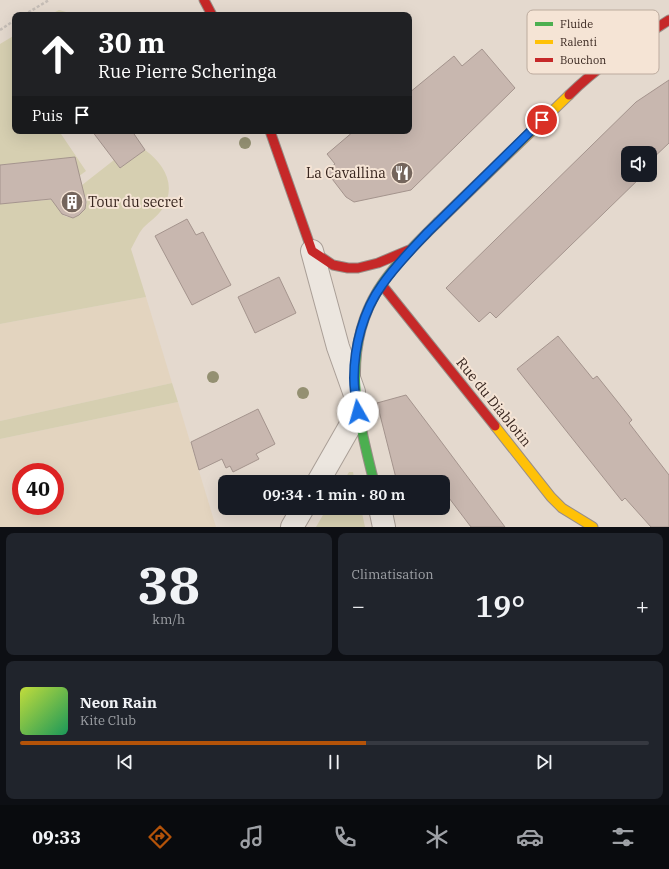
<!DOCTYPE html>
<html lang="fr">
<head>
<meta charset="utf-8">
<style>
  :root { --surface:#171b24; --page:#20242c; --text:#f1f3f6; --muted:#9ea1a6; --line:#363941; --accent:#b45309 }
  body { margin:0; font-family:"IBM Plex Serif",serif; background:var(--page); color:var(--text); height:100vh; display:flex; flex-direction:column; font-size:15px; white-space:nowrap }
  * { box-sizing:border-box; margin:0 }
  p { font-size:13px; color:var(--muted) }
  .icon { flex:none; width:22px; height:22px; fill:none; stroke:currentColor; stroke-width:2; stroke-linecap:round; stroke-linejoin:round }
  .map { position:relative; height:527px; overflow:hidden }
  .sheet { display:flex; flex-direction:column; gap:6px; padding:6px; background:#0d0f14; flex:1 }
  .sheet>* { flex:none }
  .banner { position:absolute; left:12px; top:12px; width:400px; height:122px; border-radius:8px; box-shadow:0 4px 16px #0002; background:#202124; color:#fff; overflow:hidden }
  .fabs { position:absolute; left:621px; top:146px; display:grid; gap:8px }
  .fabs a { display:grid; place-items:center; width:36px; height:36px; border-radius:8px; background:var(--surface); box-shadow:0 4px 16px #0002; font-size:20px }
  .speed { position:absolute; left:12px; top:463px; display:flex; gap:8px; font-size:20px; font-weight:700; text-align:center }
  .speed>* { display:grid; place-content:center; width:52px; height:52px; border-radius:50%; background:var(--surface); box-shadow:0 4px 16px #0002; line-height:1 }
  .speed .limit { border:6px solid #d22; background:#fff; color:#111 }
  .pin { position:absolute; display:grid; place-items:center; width:34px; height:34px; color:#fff; margin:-17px; border:2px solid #fff; border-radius:50%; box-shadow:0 1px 4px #0007 }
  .me { position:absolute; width:44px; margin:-22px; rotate:353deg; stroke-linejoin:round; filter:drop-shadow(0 0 3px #0008) }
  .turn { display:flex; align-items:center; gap:14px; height:84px; padding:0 20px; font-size:18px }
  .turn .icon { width:52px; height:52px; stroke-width:2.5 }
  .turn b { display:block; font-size:28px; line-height:34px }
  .then { display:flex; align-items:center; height:38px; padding:0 20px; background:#0003; gap:8px; font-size:15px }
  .big { font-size:30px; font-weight:600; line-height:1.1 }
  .sheet .card { flex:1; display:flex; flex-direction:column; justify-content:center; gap:6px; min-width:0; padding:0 14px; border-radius:8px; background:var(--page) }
  .sheet .dial { align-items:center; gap:0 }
  .dial b { font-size:52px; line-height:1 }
  .song { display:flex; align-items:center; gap:12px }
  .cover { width:48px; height:48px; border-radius:6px; background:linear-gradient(135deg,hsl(70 70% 55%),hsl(150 70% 35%)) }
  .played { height:4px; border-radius:2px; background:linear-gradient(90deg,var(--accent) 55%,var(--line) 55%) }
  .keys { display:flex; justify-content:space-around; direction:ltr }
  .heat { display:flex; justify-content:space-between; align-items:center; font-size:22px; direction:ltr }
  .sheet .tiles { flex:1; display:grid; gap:6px; grid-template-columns:1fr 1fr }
  .card:last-child { grid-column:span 2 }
  .trip { position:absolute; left:218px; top:475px; width:232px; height:40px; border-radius:8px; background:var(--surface); box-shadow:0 4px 16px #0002; font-weight:600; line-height:40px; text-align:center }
  .tab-bar { display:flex; height:64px; justify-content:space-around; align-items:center; background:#090b0e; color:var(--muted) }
  .tab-bar .icon { width:28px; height:28px }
  .tab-bar .current { color:var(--accent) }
  .tab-bar b { font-size:18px; color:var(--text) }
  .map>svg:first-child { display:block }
  .farmland { fill:#e3d4bf; fill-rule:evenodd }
  .green { fill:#d6cfb1 }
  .building { fill:#c8b7af; stroke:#a4948d }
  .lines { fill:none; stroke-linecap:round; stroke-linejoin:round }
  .street-casing { stroke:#aa9f97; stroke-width:24 }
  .fast-casing { stroke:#998e87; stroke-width:11 }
  .slow-casing { stroke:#998e87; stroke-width:11 }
  .jam-casing { stroke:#998e87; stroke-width:11 }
  .path { stroke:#c5bdb6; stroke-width:2.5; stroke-dasharray:3 2; stroke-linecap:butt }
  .street { stroke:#ece6df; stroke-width:22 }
  .fast { stroke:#4caf50; stroke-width:9 }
  .slow { stroke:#ffc107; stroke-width:9 }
  .jam { stroke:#c62828; stroke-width:9 }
  .tree { fill:#949072 }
  .route-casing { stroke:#114b97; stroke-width:10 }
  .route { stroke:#1a73e8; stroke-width:7 }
  .labels { text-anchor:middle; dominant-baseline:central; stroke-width:4; stroke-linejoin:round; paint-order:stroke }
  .poi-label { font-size:14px; fill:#38261f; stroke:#f5e4d5; text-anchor:end }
  .street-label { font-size:14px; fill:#38261f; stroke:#f5e4d5 }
  .key { fill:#f5e4d5; stroke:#bcab9e; stroke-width:1 }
  .key-label { font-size:11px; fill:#38261f }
</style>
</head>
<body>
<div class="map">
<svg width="669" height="527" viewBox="0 0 669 527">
  <rect width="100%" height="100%" fill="#e4d9ce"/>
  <!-- farmland -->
  <path class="farmland" d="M146 297 172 383 0 421V324Z
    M178 402 216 527H0V439ZM21 472H55V506H21Z"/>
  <!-- green -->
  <path class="green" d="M59 10 77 15H78H49Z
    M15 35V131H59L86 171 56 193 53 159 0 165V44Z
    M145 150C164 164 177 185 163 208 158 216 150 221 143 228 138 234 135 242 131 249L146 297 0 324V204L58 199C55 237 108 205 77 189L114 160 120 168Z
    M172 383 178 402 0 439V421Z
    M349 472H353L355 482H343Z
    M327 508H361L365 527H316Z"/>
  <!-- building -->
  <path class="building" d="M482 49 515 88 411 190 354 202 346 197 326 171 335 164 327 154 354 131H409V93L454 56 462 66Z
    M669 80V143L650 161V153H628V175H643L496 318 490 312 479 322 446 288 636 102Z
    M92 131H132L145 150 120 168Z
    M75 157 86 202 85 209 79 215 73 218 62 214 51 199 0 204V165Z
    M187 219 196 235 203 232 231 285 192 305 155 236Z
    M279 277 296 313 255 333 238 297Z
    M558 336 593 379 597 376 617 401 632 420 629 423 669 475V527H651L625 498 622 501 517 369Z
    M406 395 434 432 505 527H471L443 490V482H397L377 403Z
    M258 409 275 444 256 454 259 459 233 472 230 466 226 468 222 459 199 470 191 442Z"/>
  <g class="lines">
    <!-- street casing -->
    <g class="street-casing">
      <path id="street" d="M312 251 338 347 354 392
        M318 482 358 412
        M380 508 384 527
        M292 527 303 508"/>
    </g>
    <!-- fast casing -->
    <g class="fast-casing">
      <path id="fast" d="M374 482C358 418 340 352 378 290 394 265 417 243 438 222"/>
    </g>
    <!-- slow casing -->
    <g class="slow-casing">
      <path id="slow" d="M438 222 569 95
        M495 426 551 497 562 508 593 527"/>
    </g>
    <!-- jam casing -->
    <g class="jam-casing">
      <path id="jam" d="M204 0 212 15
        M569 95C599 65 634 43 669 20
        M270 131 312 251 333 265 348 268H358L378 263 409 250
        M382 285 495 426"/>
    </g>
    <!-- path -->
    <path class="path" d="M24 15 49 0
      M0 30 15 20"/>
    <!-- street -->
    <use href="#street" class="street"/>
    <!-- fast -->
    <use href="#fast" class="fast"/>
    <!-- slow -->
    <use href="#slow" class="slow"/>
    <!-- jam -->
    <use href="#jam" class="jam"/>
  </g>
  <!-- trees -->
  <g class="tree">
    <circle cx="245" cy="143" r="6"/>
    <circle cx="213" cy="377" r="6"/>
    <circle cx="303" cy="393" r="6"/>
  </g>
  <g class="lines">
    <!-- route casing -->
    <g class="route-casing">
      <path id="route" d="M358 412C356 401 354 389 354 378 354 347 363 311 382 285 395 266 412 249 428 232L542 120"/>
    </g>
    <!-- route -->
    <use href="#route" class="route"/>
  </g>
  <!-- icons -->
  <defs>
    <g id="restaurant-disc" transform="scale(1.15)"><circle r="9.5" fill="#74655c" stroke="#f5e4d5"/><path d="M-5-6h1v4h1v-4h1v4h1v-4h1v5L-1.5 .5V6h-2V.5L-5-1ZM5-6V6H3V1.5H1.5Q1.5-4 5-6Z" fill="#fff"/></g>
    <g id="building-disc" transform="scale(1.15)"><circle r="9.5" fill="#74655c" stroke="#f5e4d5"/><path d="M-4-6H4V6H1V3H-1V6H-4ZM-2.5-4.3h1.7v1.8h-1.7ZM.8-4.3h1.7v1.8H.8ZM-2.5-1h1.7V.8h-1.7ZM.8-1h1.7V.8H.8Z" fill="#fff"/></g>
  </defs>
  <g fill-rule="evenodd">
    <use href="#restaurant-disc" x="402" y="173"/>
    <use href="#building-disc" x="72" y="202"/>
  </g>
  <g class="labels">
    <!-- poi labels -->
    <g class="poi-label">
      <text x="386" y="173">La Cavallina</text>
      <text x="88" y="202" text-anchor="start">Tour du secret</text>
    </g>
    <!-- street labels -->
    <g class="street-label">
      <text transform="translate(494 402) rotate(51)">Rue du Diablotin</text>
    </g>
  </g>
  <!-- legend -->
  <rect x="527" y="10" width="132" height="64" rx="6" class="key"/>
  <rect x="535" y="22" width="18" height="4" fill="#4caf50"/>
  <rect x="535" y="40" width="18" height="4" fill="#ffc107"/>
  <rect x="535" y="58" width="18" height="4" fill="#c62828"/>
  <g class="key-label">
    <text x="560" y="28">Fluide</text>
    <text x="560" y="46">Ralenti</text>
    <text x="560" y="64">Bouchon</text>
  </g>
</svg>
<div class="fabs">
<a><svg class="icon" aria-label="sound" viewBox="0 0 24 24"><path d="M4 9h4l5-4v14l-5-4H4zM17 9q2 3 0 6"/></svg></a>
</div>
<div class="speed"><div class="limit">40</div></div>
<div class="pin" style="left:542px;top:120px;background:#d93025"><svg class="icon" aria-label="arrive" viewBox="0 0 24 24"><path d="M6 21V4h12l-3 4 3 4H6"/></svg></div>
<svg class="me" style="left:358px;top:412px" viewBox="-20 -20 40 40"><circle r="19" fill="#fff"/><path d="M0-13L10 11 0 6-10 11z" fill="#1a73e8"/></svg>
<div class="trip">09:34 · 1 min · 80 m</div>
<div class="banner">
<div class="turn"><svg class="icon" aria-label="ahead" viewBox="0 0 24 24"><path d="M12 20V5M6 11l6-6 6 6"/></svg><div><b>30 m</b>Rue Pierre Scheringa</div></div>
<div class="then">Puis<svg class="icon" aria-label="arrive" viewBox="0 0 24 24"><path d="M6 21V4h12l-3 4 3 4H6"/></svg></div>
</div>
</div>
<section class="sheet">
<div class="tiles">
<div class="card dial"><b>38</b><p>km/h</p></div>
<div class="card"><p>Climatisation</p>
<div class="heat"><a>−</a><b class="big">19°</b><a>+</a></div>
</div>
<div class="card">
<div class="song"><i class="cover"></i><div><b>Neon Rain</b><p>Kite Club</p></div></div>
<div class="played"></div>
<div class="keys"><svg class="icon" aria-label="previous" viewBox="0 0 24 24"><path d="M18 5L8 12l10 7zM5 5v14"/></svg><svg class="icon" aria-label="pause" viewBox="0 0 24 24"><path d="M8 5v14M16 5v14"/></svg><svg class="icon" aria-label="next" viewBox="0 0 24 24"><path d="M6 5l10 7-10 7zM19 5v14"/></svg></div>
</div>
</div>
</section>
<nav class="tab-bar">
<b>09:33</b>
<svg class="icon current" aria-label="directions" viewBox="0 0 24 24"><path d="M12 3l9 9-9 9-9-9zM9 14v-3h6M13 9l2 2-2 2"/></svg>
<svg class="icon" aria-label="music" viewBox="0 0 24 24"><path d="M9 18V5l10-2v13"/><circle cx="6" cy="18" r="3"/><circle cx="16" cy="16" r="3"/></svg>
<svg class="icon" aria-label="phone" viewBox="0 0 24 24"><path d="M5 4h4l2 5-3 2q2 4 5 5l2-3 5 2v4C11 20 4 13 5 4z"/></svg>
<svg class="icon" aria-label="climate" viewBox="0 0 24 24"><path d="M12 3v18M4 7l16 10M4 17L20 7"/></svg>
<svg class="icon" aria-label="car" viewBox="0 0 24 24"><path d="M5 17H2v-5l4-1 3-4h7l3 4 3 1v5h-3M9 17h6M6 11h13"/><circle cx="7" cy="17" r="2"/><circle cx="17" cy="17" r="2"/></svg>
<svg class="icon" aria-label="filters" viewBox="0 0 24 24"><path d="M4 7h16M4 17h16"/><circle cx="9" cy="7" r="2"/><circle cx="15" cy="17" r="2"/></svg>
</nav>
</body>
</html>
